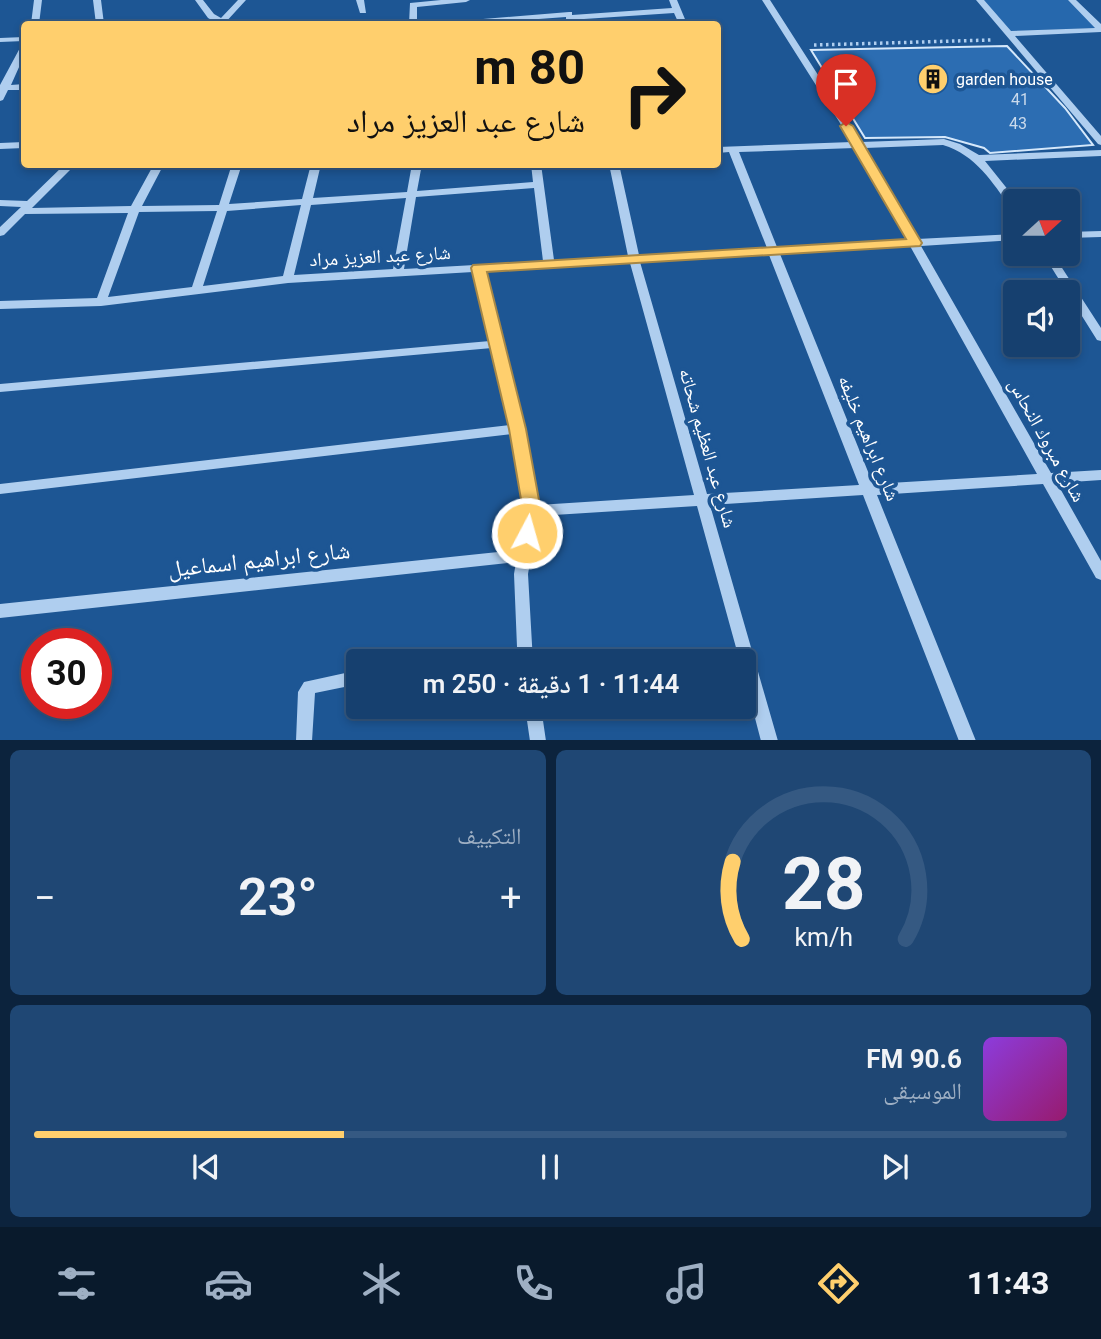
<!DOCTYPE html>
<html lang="ar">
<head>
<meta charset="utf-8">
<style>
  :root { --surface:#16406f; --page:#1f4774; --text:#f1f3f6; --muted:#9eafc3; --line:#355982; --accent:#ffcf6d }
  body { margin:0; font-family:Roboto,"Noto Naskh Arabic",sans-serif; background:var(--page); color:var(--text); direction:rtl; height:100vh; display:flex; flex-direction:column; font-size:26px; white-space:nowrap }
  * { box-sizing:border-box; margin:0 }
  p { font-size:23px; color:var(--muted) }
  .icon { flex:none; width:38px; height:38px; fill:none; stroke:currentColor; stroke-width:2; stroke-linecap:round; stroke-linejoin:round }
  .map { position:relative; height:740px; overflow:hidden; direction:ltr }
  .side { display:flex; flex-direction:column; gap:10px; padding:10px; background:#0c233d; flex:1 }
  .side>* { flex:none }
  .hud { position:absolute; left:21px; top:21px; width:700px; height:147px; border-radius:7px; box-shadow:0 4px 10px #0003,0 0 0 2px var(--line); direction:rtl; background:#ffcf6d; color:#111; overflow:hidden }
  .needle { width:46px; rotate:69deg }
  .buttons { position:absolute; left:1003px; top:189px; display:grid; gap:14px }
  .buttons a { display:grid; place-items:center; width:77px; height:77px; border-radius:7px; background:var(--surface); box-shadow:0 4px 10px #0003,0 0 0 2px var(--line); font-size:35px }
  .speed { position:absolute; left:21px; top:628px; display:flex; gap:14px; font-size:35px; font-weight:700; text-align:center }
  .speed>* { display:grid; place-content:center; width:91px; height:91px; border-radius:50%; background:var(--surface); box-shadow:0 4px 10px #0003,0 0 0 2px var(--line); line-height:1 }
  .speed .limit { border:10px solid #d22; background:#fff; color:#111 }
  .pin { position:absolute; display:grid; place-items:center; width:60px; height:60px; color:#fff; margin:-72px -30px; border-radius:50% 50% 50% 0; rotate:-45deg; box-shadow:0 0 7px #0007 }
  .pin .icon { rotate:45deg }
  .me { position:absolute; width:77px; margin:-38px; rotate:6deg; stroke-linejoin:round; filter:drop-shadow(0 0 5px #0008) }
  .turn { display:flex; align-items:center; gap:24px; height:147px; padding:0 21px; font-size:32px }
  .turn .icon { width:91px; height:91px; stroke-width:2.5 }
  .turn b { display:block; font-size:49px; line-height:60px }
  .big { font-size:52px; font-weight:600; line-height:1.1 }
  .side .widget { flex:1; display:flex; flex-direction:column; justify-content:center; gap:10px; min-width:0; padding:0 24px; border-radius:10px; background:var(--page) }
  .side .dial { align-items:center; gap:0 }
  .dial svg { height:182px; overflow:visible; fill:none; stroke:var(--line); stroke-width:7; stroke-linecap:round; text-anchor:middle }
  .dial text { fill:var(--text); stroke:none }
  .song { display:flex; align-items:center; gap:21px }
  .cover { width:84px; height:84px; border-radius:10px; background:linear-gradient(135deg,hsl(270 70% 55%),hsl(320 70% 35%)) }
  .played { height:7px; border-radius:4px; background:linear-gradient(90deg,var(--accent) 30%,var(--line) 30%) }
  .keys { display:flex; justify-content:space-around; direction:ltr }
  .heat { display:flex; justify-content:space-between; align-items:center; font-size:38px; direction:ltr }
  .side .tiles { flex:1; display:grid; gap:10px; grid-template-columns:1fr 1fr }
  .widget:last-child { grid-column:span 2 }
  .trip { position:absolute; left:346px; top:649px; width:410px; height:70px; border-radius:7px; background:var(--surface); box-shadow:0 4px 10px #0003,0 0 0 2px var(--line); font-weight:600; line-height:70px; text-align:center; direction:rtl }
  .menu { display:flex; height:112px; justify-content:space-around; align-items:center; background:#091a2c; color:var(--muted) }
  .menu .icon { width:49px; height:49px }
  .menu .active { color:var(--accent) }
  .menu b { font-size:32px; color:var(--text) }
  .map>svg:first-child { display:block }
  .green { fill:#2668ad }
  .building { fill:#2c6db2; stroke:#d5e8fb; stroke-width:2 }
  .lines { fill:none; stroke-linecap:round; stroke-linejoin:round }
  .path { stroke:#afceef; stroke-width:3.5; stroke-dasharray:2.5 3.5; stroke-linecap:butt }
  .minor { fill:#afceef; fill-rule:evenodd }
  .route { fill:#ffcf6d; stroke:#a68747; stroke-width:2 }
  .labels { text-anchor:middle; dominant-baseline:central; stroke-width:7; stroke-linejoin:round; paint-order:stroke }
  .far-poi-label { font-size:16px; fill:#fff; stroke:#1d5694; text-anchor:start }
  .number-label { font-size:16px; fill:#cadaec }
  .street-label { font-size:19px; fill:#fff; stroke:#1d5694 }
  .near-street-label { font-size:23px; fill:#fff; stroke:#1d5694 }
</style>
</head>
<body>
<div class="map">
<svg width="1101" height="741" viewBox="0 0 1101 741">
  <rect width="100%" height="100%" fill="#1d5694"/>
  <!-- green -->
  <path class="green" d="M983 0H1070L1098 28 1010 31Z"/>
  <!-- building -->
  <path class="building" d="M1007 46 1065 108 1093 145 990 153 984 148 945 137 865 138 811 50Z"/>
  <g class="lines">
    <!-- path -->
    <path class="path" d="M814 45 991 40"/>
    <!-- minor -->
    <path class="minor" d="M34 0H42L39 24H31Z
      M93 0H101L104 24H96Z
      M195 0H203L214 14 221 18 238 0H246L224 24H216L217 23 208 18Z
      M356 0H364L366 13H360Z
      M441 0H470L466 2 417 7V24H409L410 3Z
      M669 0H677L687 24H679L674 13 569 20H566V17L470 24H443L447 22 569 12H572V15L672 8Z
      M762 0H770L861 142 944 139 960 144 979 155 1101 150V156L985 161 1017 201H1015V209L1011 208C992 182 976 155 943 145L865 148 917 239 1015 234V240L921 246 1051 473 1101 470V480L1057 483 1101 561V580L1096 578 1043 484 877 495 976 741H959L863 495 710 505 778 741H761L744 676V662H740L697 506 538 516 528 574 533 662H457L459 657 465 655 517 647 514 574 516 562 0 618V604L518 550 525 511 512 434 0 494V484L511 425 492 348 0 392V384L490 341 473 272 288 283 101 306 0 309V301L97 298 128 213 25 214 4 235 0 236V227L21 207 0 206V200L27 201 65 164H76L32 208 131 206 154 164H164L142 206 219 205 232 164H242L229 204 302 199 311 164H321L313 198 407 192 412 164H422L417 191 533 182 531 164H541L554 260 628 256 609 164H619L639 255 767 248 729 152 718 153V147L852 142ZM855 148 907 240 777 247 739 152ZM534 188 543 261 404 269 416 197ZM406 198 393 269 294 275 311 205ZM301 205 283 276 203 286 227 211ZM217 211 192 287 108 297 139 212ZM910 246 1037 474 873 484 780 254ZM769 255 859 485 707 494 640 262ZM630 263 694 495 538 505 524 429 484 271Z
      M976 0H984L1011 31 1095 28 1068 0H1076L1101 24V32L1015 36 1101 136V145L1098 144Z
      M24 37V41L0 42V38Z
      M21 46H24V56L11 85 24 84V90H8L3 100 0 101V85Z
      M24 142V148L0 149V143Z
      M1101 231V237L1068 238V232Z
      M1043 254H1053L1101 328V341L1097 340Z
      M359 670V684L315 693 312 741H296L298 692 304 682Z
      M525 707H541L546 741H530Z"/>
  </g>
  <!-- route -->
  <path class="route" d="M846 122 853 126 922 243 920 246 487 272 526 429 541 511 533 538 527 540 520 538 517 533 523 511 509 429 471 268 473 265 906 239 840 126Z"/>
  <!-- icons -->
  <defs>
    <g id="building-disc" transform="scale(1.575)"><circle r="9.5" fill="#ffcf6d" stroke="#1d5694"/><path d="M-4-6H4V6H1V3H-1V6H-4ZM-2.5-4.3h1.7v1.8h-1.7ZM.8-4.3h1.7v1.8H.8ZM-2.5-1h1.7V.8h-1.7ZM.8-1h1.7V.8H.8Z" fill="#111"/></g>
  </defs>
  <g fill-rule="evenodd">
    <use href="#building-disc" x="933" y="79"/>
  </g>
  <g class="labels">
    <!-- far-poi labels -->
    <g class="far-poi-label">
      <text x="956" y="79">garden house</text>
    </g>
    <!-- number labels -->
    <g class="number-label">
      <text x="1020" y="99">41</text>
      <text x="1018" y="123">43</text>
    </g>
    <!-- street labels -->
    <g class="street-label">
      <text transform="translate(380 256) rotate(-3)">شارع عبد العزيز مراد</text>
      <text transform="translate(869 438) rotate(68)">شارع ابراهيم خليفه</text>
      <text transform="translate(1047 440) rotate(61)">شارع مبروك النحاس</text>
      <text transform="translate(708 448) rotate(74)">شارع عبد العظيم شحاته</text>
    </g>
    <!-- near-street labels -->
    <g class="near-street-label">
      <text transform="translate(259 560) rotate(-6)">شارع ابراهيم اسماعيل</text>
    </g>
  </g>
</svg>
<div class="buttons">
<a><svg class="needle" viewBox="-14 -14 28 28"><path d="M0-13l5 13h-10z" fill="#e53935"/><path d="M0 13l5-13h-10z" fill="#9eafc3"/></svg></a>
<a><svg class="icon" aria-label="sound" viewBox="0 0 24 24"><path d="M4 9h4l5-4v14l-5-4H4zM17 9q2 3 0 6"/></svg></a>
</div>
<div class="speed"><div class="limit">30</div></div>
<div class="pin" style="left:846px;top:126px;background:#d93025"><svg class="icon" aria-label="arrive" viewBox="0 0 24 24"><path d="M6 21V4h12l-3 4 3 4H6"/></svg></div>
<svg class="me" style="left:527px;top:533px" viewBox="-20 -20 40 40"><circle r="17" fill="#ffcf6d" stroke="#fff" stroke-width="3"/><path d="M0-11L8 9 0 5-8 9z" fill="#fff"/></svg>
<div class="trip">11:44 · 1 دقيقة · 250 m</div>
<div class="hud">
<div class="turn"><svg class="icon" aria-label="right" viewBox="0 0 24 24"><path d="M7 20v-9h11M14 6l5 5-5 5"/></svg><div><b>80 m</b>شارع عبد العزيز مراد</div></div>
</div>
</div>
<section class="side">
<div class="tiles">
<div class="widget dial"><svg viewBox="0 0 100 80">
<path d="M14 69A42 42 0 1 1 86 69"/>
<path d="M14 69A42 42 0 0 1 10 35" stroke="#ffcf6d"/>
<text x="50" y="56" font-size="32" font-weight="700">28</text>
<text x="50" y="72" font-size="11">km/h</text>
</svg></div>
<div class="widget"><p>التكييف</p>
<div class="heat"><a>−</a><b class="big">23°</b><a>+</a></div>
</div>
<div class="widget">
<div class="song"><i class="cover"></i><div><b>90.6 FM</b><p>الموسيقى</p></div></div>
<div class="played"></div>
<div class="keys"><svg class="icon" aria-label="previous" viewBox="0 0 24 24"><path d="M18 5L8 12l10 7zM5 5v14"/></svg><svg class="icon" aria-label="pause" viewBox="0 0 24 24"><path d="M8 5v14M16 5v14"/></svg><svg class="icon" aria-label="next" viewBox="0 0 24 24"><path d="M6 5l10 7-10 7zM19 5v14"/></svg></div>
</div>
</div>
</section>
<nav class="menu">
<b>11:43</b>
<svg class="icon active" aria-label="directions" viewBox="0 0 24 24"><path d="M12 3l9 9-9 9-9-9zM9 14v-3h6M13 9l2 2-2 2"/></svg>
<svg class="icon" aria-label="music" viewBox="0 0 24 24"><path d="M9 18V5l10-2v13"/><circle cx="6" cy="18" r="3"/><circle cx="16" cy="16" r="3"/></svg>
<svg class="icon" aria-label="phone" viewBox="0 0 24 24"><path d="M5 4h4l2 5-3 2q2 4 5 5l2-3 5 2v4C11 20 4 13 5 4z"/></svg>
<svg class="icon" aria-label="climate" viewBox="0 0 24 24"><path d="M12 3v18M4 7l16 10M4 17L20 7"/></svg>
<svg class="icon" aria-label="car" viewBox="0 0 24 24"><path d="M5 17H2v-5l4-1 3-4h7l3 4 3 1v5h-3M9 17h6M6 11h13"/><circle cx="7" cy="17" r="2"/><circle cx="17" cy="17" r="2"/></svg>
<svg class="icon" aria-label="filters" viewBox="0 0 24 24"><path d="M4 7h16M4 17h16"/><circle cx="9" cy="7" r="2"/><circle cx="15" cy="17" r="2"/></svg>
</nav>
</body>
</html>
